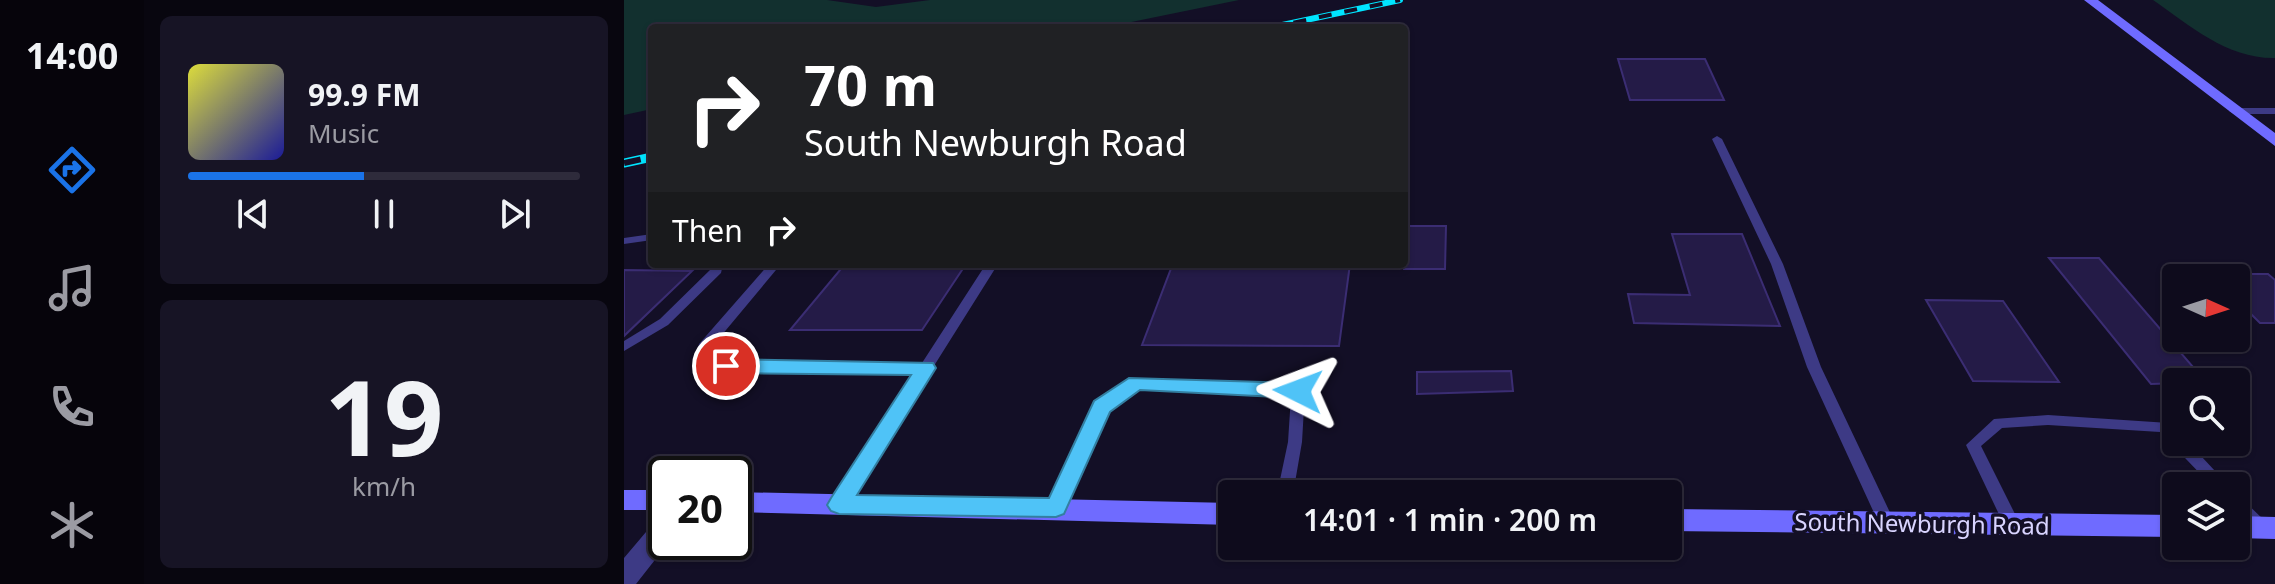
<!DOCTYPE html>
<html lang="en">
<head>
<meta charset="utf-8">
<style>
  :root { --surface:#0e0b1c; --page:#171425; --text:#f1f3f6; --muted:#9b9ba3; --line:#2e2b3b; --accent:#1a73e8 }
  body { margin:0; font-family:"Noto Sans",sans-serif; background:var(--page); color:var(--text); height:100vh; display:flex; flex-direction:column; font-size:30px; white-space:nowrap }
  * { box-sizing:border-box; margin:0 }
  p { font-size:26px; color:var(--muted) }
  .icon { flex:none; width:44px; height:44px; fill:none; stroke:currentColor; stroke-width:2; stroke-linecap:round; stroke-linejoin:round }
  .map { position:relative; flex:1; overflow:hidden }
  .sheet { display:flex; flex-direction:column; gap:16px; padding:16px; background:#08060f; width:480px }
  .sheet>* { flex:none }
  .guide { position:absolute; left:24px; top:24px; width:760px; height:244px; border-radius:8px; box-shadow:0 2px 6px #0004,0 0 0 2px var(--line); background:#202124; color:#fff; overflow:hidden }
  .needle { width:52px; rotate:93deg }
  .tools { position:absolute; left:1538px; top:264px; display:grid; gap:16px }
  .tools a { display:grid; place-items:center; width:88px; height:88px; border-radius:8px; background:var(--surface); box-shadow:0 2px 6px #0004,0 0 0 2px var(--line); font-size:40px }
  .speed { position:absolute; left:24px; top:456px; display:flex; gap:16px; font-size:40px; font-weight:700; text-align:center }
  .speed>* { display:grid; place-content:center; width:104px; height:104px; border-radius:50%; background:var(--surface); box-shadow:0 2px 6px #0004,0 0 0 2px var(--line); line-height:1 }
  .speed .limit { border:4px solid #111; border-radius:12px; background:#fff; color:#111 }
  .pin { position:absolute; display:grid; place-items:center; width:68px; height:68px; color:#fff; margin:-34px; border:4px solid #fff; border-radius:50%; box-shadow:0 2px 8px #0007 }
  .me { position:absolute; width:88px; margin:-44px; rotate:273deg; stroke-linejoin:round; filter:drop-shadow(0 0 6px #0008) }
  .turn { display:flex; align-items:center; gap:28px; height:168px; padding:0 24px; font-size:36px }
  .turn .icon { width:104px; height:104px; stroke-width:2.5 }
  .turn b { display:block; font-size:56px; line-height:68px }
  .then { display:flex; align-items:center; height:76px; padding:0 24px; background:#0003; gap:16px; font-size:30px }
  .sheet .widget { flex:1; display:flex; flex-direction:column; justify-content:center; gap:12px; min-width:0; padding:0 28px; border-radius:12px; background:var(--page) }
  .sheet .dial { align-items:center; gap:0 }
  .dial b { font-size:104px; line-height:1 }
  .song { display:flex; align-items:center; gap:24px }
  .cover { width:96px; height:96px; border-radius:12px; background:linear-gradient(135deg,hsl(60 70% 55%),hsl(240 70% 35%)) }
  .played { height:8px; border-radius:4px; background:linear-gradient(90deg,var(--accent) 45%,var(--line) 45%) }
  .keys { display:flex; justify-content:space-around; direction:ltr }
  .trip { position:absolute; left:594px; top:480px; width:464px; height:80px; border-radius:8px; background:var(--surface); box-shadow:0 2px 6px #0004,0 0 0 2px var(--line); font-weight:600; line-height:80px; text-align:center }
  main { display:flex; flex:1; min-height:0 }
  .tabs { display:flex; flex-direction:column; width:144px; justify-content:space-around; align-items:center; background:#06040b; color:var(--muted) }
  .tabs .icon { width:56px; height:56px }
  .tabs .current { color:var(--accent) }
  .tabs b { font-size:36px; color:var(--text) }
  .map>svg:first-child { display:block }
  .green { fill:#12302f }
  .building { fill:#241b47; stroke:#3b2d73; stroke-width:2 }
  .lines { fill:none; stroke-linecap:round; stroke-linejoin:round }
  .service { fill:#3d3a85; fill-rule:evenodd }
  .minor { fill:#3d3a85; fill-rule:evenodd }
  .secondary { fill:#6f6bff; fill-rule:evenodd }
  .rail-far1-casing { stroke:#00e5ff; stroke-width:6 }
  .rail-casing { stroke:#00e5ff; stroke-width:9 }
  .rail-far1 { stroke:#130f26; stroke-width:4; stroke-dasharray:13; stroke-linecap:butt }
  .rail { stroke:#130f26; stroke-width:6; stroke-dasharray:17; stroke-linecap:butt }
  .route { fill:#4fc3f7; stroke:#337fa1; stroke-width:2 }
  .labels { text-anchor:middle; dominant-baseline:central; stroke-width:7; stroke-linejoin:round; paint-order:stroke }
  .near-street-label { font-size:24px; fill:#d9d4ff; stroke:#130f26 }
</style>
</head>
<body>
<main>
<nav class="tabs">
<b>14:00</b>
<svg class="icon current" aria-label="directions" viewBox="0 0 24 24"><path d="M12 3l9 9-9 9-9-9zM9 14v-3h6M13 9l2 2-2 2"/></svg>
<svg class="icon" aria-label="music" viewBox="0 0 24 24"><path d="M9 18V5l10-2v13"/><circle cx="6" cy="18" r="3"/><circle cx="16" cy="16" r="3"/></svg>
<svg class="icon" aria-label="phone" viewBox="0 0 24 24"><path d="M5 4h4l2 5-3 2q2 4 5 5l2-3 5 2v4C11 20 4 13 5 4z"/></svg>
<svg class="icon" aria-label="climate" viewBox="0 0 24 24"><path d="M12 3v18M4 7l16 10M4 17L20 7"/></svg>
</nav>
<section class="sheet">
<div class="widget">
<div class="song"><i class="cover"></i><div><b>99.9 FM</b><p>Music</p></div></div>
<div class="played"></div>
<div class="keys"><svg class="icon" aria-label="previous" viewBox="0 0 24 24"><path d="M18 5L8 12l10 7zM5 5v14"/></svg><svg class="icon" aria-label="pause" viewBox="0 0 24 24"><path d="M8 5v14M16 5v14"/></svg><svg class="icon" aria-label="next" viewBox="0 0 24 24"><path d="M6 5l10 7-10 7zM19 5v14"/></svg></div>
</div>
<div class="widget dial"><b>19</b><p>km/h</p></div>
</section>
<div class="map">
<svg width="1651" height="584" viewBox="0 0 1651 584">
  <rect width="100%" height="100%" fill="#130f26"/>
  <!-- green -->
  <path class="green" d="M0 0H203L252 7 306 0H615L478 28H28V109L0 115Z
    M1529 0H1651V58C1604 59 1566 26 1529 0Z"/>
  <!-- building -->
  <path class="building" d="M994 59H1081L1100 100H1006Z
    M780 226H822L821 269H780Z
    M1048 234H1118L1156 326 1010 323 1004 294 1066 295Z
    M1425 258H1475L1582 382 1527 384Z
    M221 264H342L298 330H166Z
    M565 264H726L715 346 518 345 548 266Z
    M0 270 68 271 0 336Z
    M1612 274H1644L1651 280V323H1636L1612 299Z
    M1302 300 1379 301 1435 382 1349 381Z
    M887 371 889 391 793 394V372Z"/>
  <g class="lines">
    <!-- service -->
    <path class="service" d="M1651 108V114H1610L1605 111 1610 108Z
      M1093 136 1098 139 1159 264 1197 367 1271 523 1269 528 1263 530 1257 528 1183 367 1147 264 1088 139Z
      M28 234V240L0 244V238Z
      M87 264H99L97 273 44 325 0 351V341L36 319 87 269Z
      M145 264H157L87 348 88 359 102 361 298 363 362 264H374L220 509 215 511 210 509 207 505 210 501 292 373 102 371 77 366 74 347 75 344Z
      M512 378 679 388 681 391 678 442 669 494H653L664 442 667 396 515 388 482 410 437 511 432 513 427 511 424 507 472 403Z
      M1424 415 1545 423 1552 430V442H1564L1605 486H1588L1536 432 1424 425 1378 428 1357 446 1396 524 1394 529 1388 531 1382 529 1342 445 1370 419Z
      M1612 496 1617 498 1641 521 1643 526 1641 531C1628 535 1620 521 1612 512Z"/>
    <!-- minor -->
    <path class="minor" d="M42 516V542H45L12 584H0V558L33 519Z"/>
    <!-- secondary -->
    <path class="secondary" d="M1460 0H1474L1651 133V146Z
      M0 490H42V510H0Z
      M110 492 608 503V525L110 512Z
      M1044 509 1552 515V537L1044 531Z
      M1612 516 1651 517V539L1612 538Z"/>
    <!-- rail-far1 casing -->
    <g class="rail-far1-casing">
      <path id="rail-far1" d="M644 28 776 0"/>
    </g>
    <!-- rail casing -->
    <g class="rail-casing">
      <path id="rail" d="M0 163 28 157"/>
    </g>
    <!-- rail-far1 -->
    <use href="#rail-far1" class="rail-far1"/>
    <!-- rail -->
    <use href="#rail" class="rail"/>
  </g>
  <!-- route -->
  <path class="route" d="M102 359 309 363 312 368 233 495 425 498 470 401 505 378 674 383 682 385 685 391 682 396 674 398 516 390 486 412 440 514 432 517 215 514 207 511 203 505 207 498 287 375 102 373 92 366Z"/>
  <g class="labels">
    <!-- near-street labels -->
    <g class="near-street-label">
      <text transform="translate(1298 523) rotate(1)">South Newburgh Road</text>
    </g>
  </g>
</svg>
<div class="tools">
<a><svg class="needle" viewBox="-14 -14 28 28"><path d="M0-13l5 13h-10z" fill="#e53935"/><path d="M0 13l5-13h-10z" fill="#9b9ba3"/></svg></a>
<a><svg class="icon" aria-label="search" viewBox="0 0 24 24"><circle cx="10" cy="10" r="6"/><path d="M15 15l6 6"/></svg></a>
<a><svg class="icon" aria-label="layers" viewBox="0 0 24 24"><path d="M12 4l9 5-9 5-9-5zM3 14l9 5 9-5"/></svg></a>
</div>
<div class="speed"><div class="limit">20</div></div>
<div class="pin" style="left:102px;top:366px;background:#d93025"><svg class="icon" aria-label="arrive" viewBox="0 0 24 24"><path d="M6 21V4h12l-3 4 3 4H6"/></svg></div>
<svg class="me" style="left:674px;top:391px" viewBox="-20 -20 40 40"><path d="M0-17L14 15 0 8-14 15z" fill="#4fc3f7" stroke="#fff" stroke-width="4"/></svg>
<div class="trip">14:01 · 1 min · 200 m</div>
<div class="guide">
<div class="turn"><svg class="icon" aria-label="right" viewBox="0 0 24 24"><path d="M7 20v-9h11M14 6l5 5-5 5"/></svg><div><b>70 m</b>South Newburgh Road</div></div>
<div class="then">Then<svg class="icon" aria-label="right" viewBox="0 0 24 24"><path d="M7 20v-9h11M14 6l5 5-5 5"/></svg></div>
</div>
</div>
</main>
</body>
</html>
